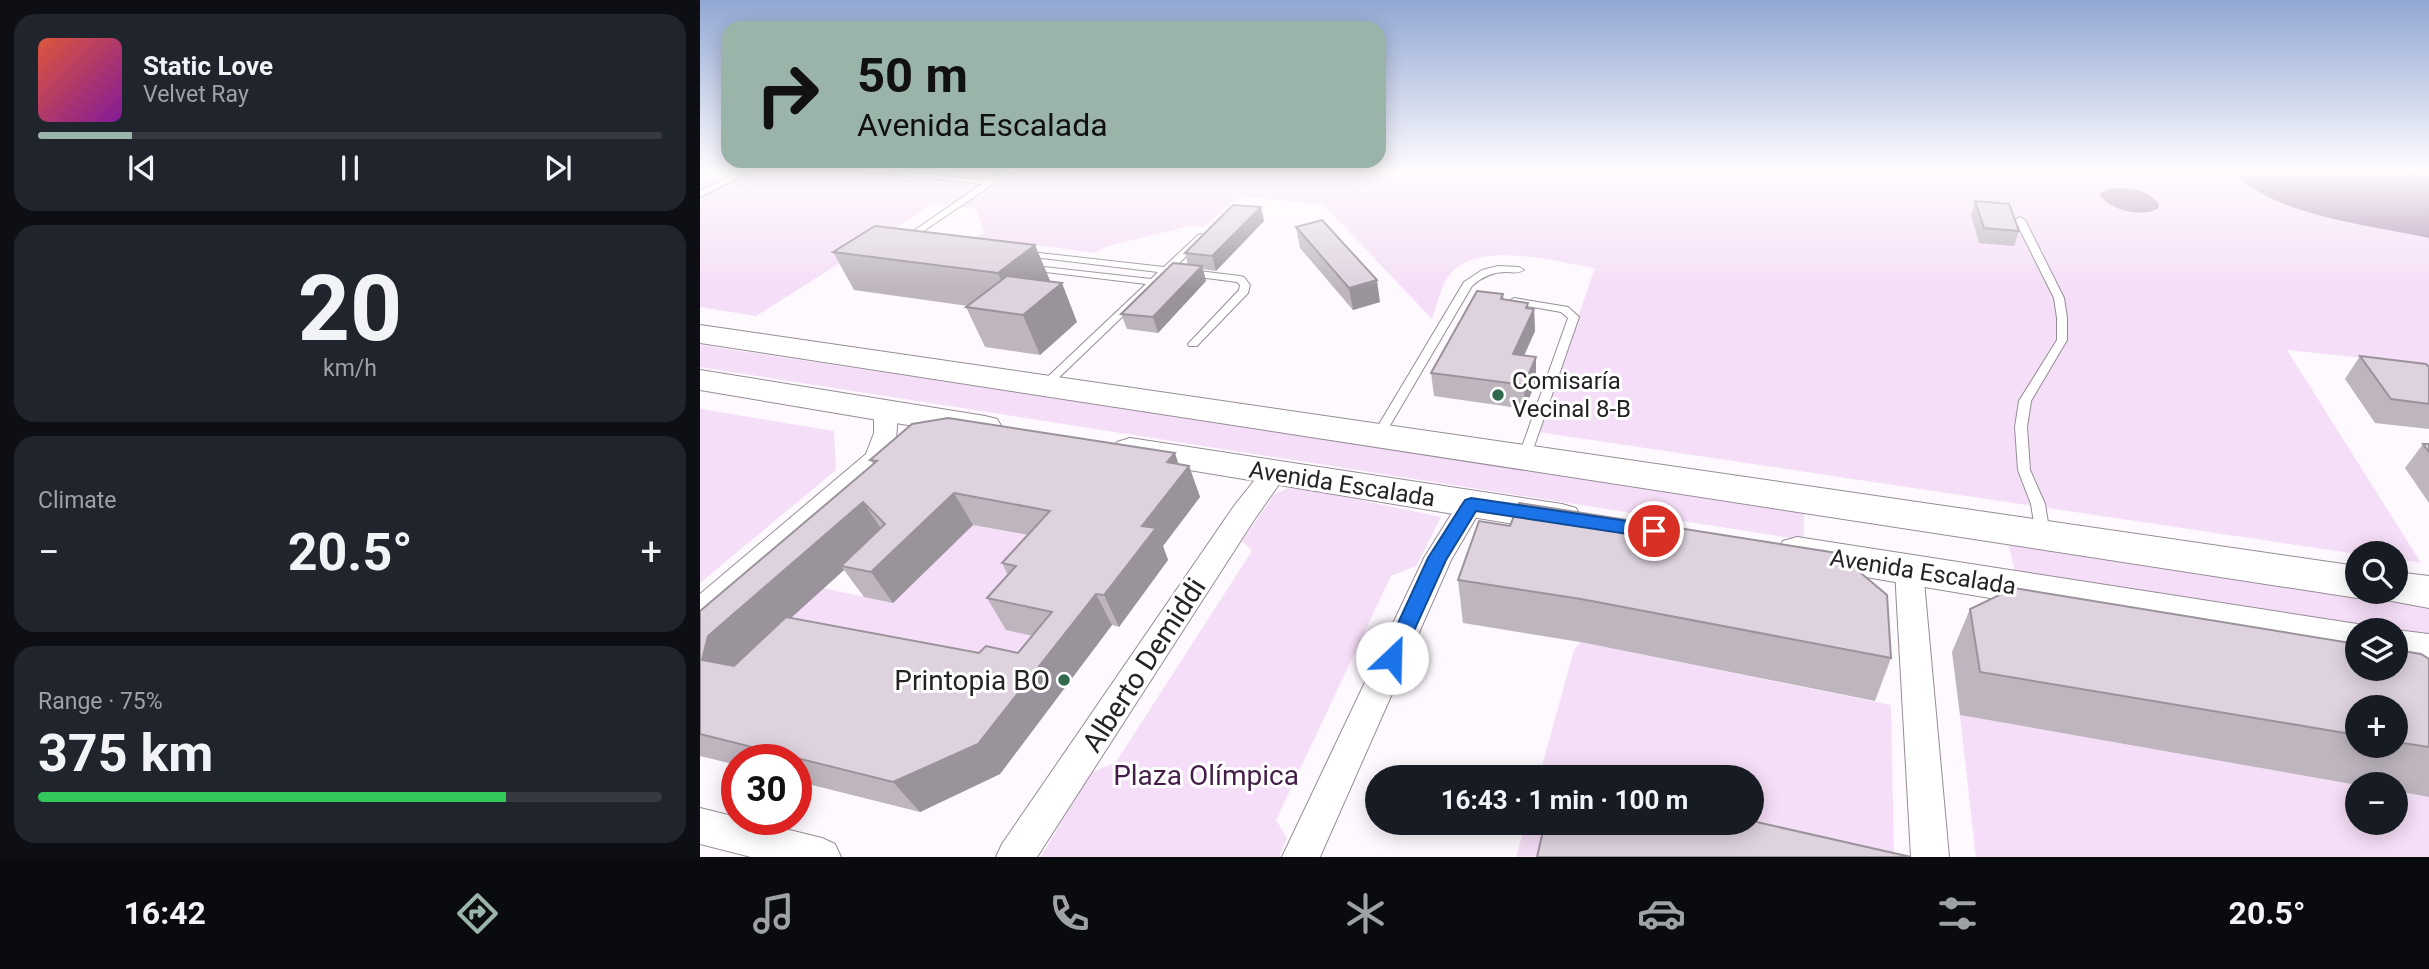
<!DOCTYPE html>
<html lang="en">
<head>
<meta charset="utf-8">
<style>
  :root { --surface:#171b24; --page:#20242c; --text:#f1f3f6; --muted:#9ea1a6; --line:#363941; --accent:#9bb4aa }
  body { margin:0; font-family:Roboto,sans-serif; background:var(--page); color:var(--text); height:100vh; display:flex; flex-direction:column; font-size:26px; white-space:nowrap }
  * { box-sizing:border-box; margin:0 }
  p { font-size:23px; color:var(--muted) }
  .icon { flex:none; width:38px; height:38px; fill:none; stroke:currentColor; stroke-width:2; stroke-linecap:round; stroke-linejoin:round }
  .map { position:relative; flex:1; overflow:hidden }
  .side { display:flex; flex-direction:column; gap:14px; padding:14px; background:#0d0f14; width:700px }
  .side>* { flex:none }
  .banner { position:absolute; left:21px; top:21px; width:665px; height:147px; border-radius:21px; box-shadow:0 4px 18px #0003; background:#9bb4aa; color:#111; overflow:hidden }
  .controls { position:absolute; left:1645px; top:541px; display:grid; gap:14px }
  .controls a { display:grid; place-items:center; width:63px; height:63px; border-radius:50%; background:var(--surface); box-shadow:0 4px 18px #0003; font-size:35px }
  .speed { position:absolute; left:21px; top:744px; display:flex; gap:14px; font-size:35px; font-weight:700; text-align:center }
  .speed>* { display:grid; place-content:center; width:91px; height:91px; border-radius:50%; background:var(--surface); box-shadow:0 4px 18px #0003; line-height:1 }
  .speed .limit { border:10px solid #d22; background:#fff; color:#111 }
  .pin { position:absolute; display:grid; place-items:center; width:60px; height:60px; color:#fff; margin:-30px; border:4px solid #fff; border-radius:50%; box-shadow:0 2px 7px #0007 }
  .me { position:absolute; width:77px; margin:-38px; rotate:24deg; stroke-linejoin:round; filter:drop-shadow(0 0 5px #0008) }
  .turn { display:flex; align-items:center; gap:24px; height:147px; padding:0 21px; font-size:32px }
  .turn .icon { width:91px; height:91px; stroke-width:2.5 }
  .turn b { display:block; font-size:49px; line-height:60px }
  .big { font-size:52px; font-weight:700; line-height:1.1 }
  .side .tile { flex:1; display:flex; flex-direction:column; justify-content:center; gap:10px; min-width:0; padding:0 24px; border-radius:21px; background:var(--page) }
  .side .dial { align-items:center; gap:0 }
  .dial b { font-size:91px; line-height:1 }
  .song { display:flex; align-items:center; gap:21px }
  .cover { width:84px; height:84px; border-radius:10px; background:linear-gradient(135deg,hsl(10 70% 55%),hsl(290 70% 35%)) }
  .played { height:7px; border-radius:4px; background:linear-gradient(90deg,var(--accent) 15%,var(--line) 15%) }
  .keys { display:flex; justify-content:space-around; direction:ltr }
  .heat { display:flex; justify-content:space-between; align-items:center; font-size:38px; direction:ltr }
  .charge { height:10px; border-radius:5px; background:linear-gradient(90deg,#34c759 75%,var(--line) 0) }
  .trip { position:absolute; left:665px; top:765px; width:399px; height:70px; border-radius:35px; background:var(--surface); box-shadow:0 4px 18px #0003; font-weight:700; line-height:70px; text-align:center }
  .dock { display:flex; height:112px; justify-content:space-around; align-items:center; background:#090b0e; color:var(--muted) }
  .dock .icon { width:49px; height:49px }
  .dock .current { color:var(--accent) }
  .dock b { font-size:32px; color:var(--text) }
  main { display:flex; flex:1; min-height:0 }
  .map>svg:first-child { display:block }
  .green { fill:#f5def7 }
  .water { fill:#b093b3 }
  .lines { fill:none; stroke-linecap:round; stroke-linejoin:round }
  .service-casing { stroke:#968c97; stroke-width:2 }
  .minor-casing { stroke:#968c97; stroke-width:2 }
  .secondary-casing { stroke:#968c97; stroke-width:2 }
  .service { fill:#fff; fill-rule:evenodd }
  .minor { fill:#fff; fill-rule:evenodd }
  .secondary { fill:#fff; fill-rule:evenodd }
  .wall { fill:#beb5bf; fill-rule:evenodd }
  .shaded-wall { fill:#9b939b }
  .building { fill:#ddd2de; stroke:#9b939b; stroke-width:2; fill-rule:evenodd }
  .route { fill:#1a73e8; stroke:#114b97; stroke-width:2 }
  .poi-dot { fill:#32684e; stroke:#fff; stroke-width:2.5 }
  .labels { text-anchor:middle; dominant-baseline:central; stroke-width:6; stroke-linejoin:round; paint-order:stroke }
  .poi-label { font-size:24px; fill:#262226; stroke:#fff; text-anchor:start }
  .street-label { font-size:24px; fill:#262226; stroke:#fff }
  .near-street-label { font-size:28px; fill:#262226; stroke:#fff }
  .near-poi-label { font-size:28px; fill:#262226; stroke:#fff; text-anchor:end }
  .near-park-label { font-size:28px; fill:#441e48; stroke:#fff }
</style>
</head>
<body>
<main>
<section class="side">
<div class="tile">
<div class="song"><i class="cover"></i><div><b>Static Love</b><p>Velvet Ray</p></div></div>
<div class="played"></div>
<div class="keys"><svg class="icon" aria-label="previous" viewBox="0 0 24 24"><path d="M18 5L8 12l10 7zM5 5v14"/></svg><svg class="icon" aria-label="pause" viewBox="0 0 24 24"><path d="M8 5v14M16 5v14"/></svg><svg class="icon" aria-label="next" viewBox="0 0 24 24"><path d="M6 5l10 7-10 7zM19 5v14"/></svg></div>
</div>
<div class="tile dial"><b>20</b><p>km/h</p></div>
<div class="tile"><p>Climate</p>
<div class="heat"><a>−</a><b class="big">20.5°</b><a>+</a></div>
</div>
<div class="tile"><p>Range · 75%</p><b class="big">375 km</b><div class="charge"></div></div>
</section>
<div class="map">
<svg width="1729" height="857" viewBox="0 0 1729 857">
  <rect width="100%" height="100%" fill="#fef8ff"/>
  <!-- green -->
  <path class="green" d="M30 170H1729V365L1587 350 1721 563 1696 559V553L1657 554 838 432 895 268C857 262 779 240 751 273 741 284 737 305 732 319L624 205 539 196 504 227 490 226 404 247 395 253 277 237 284 232 276 209 233 204 56 316 0 307V184Z
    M0 345 1104 510V540L0 367Z
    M0 409 134 431 136 470 0 583Z
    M592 486 741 517 716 566 691 576 576 820 587 838 579 857H341L389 774 416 762 552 551 542 541 574 495Z
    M273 525 366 543 344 638 337 685 37 667 123 588 193 603Z
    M1308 541 1729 605V636L1315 572Z
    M880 642 1191 705 1194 857 1052 822V777H839L874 650Z
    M1260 715 1657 785V822H1696V791L1729 797V857H1276Z
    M826 823H856L848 857H816Z"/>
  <!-- water -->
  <path class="water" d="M1542 170H1703L1729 177V238C1676 226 1577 216 1540 177Z
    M1409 189C1426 187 1450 189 1459 205L1458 209C1440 217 1414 211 1401 197L1400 193Z"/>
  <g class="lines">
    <!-- service casing -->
    <g class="service-casing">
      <path id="service" d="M43 170H53L0 197V191Z
        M165 170C205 168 244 178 284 179 295 179 301 169 314 170L206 243 201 240 203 238 282 184 169 172Z
        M1320 217 1325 220 1364 298 1367 318V340L1331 401 1327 427 1330 470 1345 504 1350 535 1348 539H1338L1336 535 1331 504 1318 470 1315 427 1319 401 1357 340V318L1354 298 1315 220Z
        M501 234 506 237 504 239 474 268 540 276 544 277 550 285 548 293 497 346H489L488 344 539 290 540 285 537 282 468 273 348 388H340L338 386 340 384 446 284 329 270 326 269V265L451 279 458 272 325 256 320 253 322 251 464 267 498 235Z
        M798 266 819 267 824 270C817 274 814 272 806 272 792 272 782 277 772 286L682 439H674L672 436 764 282 782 270Z
        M814 298 868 307 879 317 830 458 824 462 818 458 868 318 861 312 810 303 809 301Z"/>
    </g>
    <!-- minor casing -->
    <g class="minor-casing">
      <path id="minor" d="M186 402 194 405 198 410 196 441 208 442 212 448 208 454 186 464 11 619 0 623V594L166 454 174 433V410L178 405Z
        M574 464 583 467 587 473 554 520 337 857H296L302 844 534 506 565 467Z
        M771 495 780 497 784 504 751 560 620 857H582L724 558 762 497Z
        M1209 559 1219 562 1223 570 1249 857H1211L1195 570 1199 562Z
        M0 808 122 838 135 844 141 857H51L0 844Z"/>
    </g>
    <!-- secondary casing -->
    <g class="secondary-casing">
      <path id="secondary" d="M0 325 1657 566V592H1673L1657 598 0 343Z
        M0 370 285 416 297 419 302 427 297 435 285 438 0 390Z
        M430 438 862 504 876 508 881 518 876 528 862 532 417 458 412 450 417 442Z
        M1097 537 1657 624 1673 630H1657V660L1083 563 1077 552 1083 541Z
        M1696 572 1729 576V608L1681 599 1677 592H1696Z
        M1695 630H1696L1729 634V672L1696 666Z"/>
    </g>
    <!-- service -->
    <use href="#service" class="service"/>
    <!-- minor -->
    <use href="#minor" class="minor"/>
    <!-- secondary -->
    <use href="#secondary" class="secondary"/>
  </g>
  <!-- wall -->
  <path class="wall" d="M1275 201 1319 231 1314 246 1279 243 1271 215Z
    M561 207 564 221 516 271 503 269 506 281 458 333 427 329 421 314 488 265 485 253Z
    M596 227 680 302 653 310 600 248Z
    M335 245 350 281 377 322 340 355 285 347 266 307 268 306 154 290 133 252Z
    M803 294 804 300 828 303V308L834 309 835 331 824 356 836 381 825 409 734 396 731 373Z
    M1660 356 1729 367V429L1675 423 1645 379Z
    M1723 444H1729V503L1705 468Z
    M170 460 479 464 489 466 500 497 463 546 468 560 419 627 412 625 300 774 220 812 96 781V760H37V765L0 756V611L173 464ZM273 525 328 535 302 563 308 575 287 598 306 630 333 636 318 653H279L90 618 144 570 164 597 193 603Z
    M779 521 1191 658 1175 701 880 642 763 623 758 580Z
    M1270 609 1729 659V797L1696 791V784L1657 785 1260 715 1252 652ZM1657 707H1696V746H1657Z"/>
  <!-- shaded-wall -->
  <path class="shaded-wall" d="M561 207 564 221 516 271 512 256Z
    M335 245 351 283 315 312 298 273Z
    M502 266 506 281 458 333 453 317Z
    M677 280 680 302 653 310 649 288Z
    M362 283 377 322 340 355 323 315Z
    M828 303 829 321 834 309 835 331 814 378 813 354Z
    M836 357V381L825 409 824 385Z
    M475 453 482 475 489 466 500 497 463 546 468 560 419 627 404 595 442 526 467 462Z
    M254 493 273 525 193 603 171 572Z
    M163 502 184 533 141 566 144 570 37 667 2 660 8 636Z
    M396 594 412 625 300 774 220 812 193 782Z"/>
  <!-- building -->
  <path class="building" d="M1275 201 1309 204 1319 231 1284 228Z
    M533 205 561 207 512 256 485 253Z
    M622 220 677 280 649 288 596 227Z
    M175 226 335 245 298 273 133 252Z
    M473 263 502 266 453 317 421 314Z
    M307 276 362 283 323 315 266 307Z
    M777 291 803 294 801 299 828 303 826 308 834 309 813 354 836 357 824 385 731 373Z
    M1660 356 1726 364 1729 367V404L1691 399Z
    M248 418 475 453 467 462 489 466 442 526 456 528 404 595 396 594 278 744 193 782 0 734V611L177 461 170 460 212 424ZM254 493 350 511 302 563 316 566 287 598 352 612 318 653 286 646 279 653 86 617 34 666 2 660 8 636 163 502 185 524 141 566 171 572Z
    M1723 444H1729V452Z
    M819 503 1137 553 1187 595 1191 658 881 599 758 580 779 521 810 526Z
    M1314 588 1657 644V668H1696V650L1721 654 1729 659V747L1696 742V707H1657V735L1280 672 1270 609Z
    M1052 821 1211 857H837L845 822H1052Z"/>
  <!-- sky -->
  <linearGradient id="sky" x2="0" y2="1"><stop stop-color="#91a7d3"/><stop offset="0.59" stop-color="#fffcff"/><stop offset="1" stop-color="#fffcff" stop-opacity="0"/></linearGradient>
  <rect width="1729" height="290" fill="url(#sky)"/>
  <!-- route -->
  <path class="route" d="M771 498 954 525 960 527 963 531 960 536 954 538 776 511 746 560 699 664 692 666 685 664 682 658 728 558 765 500Z"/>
  <!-- markers -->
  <g class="poi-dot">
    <circle cx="798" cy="395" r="7"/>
    <circle cx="364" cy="680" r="7"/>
  </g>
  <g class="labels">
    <!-- poi labels -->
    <g class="poi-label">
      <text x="812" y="381">Comisaría<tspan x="812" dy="28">Vecinal 8-B</tspan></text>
    </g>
    <!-- street labels -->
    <g class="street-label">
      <text transform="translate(642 484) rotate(9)">Avenida Escalada</text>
      <text transform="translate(1223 572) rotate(9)">Avenida Escalada</text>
    </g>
    <!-- near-street labels -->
    <g class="near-street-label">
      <text transform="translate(444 665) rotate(-57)">Alberto Demiddi</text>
    </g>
    <!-- near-poi labels -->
    <g class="near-poi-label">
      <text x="350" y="680">Printopia BO</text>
    </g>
    <!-- near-park labels -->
    <g class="near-park-label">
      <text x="506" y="775">Plaza Olímpica</text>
    </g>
  </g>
</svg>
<div class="controls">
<a><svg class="icon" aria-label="search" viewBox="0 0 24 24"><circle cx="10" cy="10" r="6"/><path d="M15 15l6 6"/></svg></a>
<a><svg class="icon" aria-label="layers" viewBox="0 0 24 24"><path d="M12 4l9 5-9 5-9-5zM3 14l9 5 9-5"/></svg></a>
<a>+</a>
<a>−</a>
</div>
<div class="speed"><div class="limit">30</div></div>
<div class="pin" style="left:954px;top:531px;background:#d93025"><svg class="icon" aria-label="arrive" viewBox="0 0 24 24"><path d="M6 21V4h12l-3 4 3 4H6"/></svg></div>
<svg class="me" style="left:692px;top:658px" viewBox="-20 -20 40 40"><circle r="19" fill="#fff"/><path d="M0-13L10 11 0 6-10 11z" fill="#1a73e8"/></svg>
<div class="trip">16:43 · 1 min · 100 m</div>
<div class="banner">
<div class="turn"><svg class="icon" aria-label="right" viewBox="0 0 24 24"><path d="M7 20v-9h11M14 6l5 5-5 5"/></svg><div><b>50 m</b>Avenida Escalada</div></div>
</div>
</div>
</main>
<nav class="dock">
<b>16:42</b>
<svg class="icon current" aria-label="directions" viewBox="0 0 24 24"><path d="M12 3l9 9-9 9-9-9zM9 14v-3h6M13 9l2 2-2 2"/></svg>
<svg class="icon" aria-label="music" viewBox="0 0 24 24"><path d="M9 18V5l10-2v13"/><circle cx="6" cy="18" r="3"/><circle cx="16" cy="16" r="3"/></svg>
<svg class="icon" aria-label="phone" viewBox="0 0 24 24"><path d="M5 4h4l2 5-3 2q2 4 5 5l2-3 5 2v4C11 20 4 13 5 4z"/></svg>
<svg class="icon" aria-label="climate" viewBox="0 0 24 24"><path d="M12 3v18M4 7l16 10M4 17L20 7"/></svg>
<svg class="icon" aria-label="car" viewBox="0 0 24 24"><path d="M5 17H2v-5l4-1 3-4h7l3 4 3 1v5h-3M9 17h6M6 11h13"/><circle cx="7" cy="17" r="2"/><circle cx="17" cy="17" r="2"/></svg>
<svg class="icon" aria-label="filters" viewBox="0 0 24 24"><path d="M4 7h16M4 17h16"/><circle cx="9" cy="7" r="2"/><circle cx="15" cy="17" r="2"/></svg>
<b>20.5°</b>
</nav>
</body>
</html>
